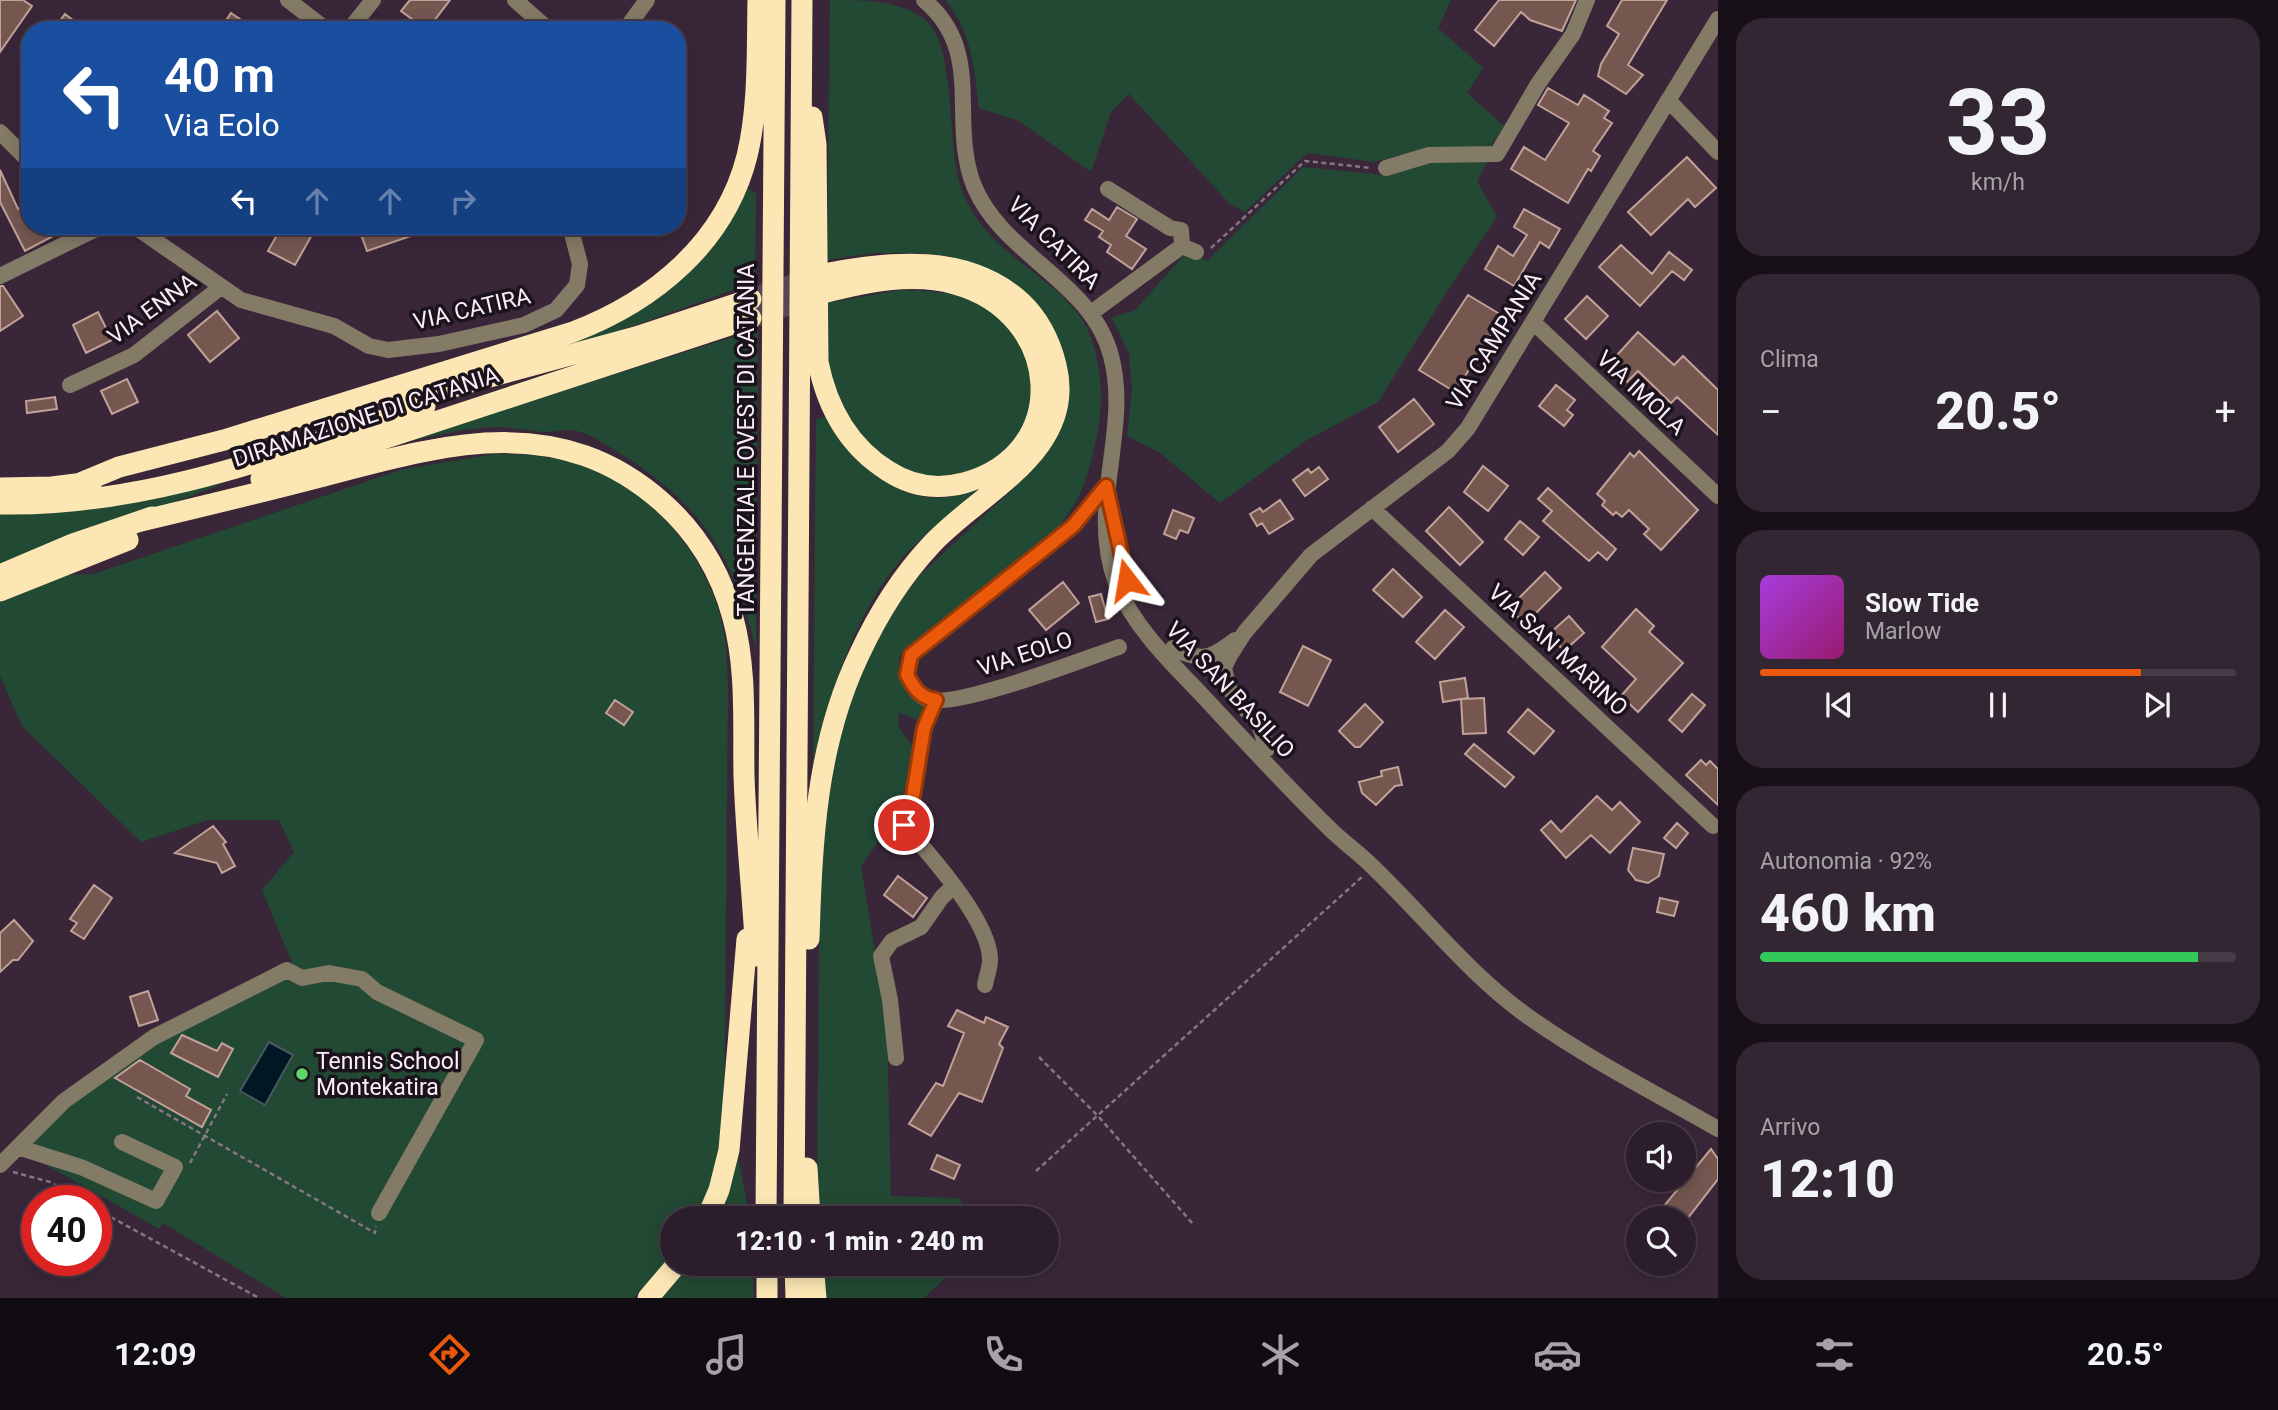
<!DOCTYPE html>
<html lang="it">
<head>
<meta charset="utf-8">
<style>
  :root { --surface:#2b1d2b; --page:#332633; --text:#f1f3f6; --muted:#a6a2a9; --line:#473b47; --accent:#ea580c }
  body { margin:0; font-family:Roboto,sans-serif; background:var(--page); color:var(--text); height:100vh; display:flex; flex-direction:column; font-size:26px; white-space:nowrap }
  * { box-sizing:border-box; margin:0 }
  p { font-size:23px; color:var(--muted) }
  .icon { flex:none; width:38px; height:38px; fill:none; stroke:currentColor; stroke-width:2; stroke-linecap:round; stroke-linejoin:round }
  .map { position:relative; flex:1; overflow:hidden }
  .sheet { display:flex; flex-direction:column; gap:18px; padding:18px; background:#181018; width:560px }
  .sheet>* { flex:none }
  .top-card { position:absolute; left:21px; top:21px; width:665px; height:214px; border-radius:28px; box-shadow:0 4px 18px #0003,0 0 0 2px var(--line); background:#1a4fa0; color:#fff; overflow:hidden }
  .fabs { position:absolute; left:1626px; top:1122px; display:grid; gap:14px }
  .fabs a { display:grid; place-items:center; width:70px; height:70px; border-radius:50%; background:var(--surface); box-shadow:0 4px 18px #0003,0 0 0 2px var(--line); font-size:35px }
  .speed { position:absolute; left:21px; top:1185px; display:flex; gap:14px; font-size:35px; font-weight:700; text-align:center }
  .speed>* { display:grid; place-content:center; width:91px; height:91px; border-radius:50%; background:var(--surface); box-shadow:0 4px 18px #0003,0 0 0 2px var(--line); line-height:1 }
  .speed .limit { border:10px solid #d22; background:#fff; color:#111 }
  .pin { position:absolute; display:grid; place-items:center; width:60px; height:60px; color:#fff; margin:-30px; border:4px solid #fff; border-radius:50%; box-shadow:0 2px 7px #0007 }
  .me { position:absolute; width:77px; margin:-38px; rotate:346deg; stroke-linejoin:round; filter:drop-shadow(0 0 5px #0008) }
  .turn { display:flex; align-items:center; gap:24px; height:147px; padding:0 28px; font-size:32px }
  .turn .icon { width:91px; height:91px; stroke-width:2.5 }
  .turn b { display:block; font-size:49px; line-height:60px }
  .lanes { display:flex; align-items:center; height:66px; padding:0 28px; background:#0003; justify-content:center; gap:35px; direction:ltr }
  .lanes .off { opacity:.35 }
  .big { font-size:52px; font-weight:800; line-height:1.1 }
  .sheet .widget { flex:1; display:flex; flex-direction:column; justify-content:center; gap:10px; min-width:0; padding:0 24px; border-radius:28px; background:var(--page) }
  .sheet .dial { align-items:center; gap:0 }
  .dial b { font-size:91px; line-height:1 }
  .song { display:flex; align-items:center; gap:21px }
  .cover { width:84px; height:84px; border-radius:10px; background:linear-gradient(135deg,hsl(280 70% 55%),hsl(320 70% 35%)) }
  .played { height:7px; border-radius:4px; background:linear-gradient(90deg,var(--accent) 80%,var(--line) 80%) }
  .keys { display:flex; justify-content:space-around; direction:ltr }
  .heat { display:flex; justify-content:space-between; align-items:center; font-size:38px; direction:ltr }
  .charge { height:10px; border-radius:5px; background:linear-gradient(90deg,#34c759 92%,var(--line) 0) }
  .trip { position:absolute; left:660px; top:1206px; width:399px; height:70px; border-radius:35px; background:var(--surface); box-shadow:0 4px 18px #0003,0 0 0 2px var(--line); font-weight:800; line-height:70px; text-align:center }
  .tabs { display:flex; height:112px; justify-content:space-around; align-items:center; background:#110c11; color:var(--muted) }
  .tabs .icon { width:49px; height:49px }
  .tabs .current { color:var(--accent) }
  .tabs b { font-size:32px; color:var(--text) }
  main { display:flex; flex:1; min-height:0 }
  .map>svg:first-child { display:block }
  .green { fill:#224933 }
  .water { fill:#001724; stroke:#4b5764; stroke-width:2 }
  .building { fill:#755750; stroke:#c2a199; stroke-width:2 }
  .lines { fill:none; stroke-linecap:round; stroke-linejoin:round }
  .highway-tunnel { stroke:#564556; stroke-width:21; stroke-dasharray:21 10; stroke-linecap:butt }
  .path { stroke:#857585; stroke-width:2.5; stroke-dasharray:5 3.5; stroke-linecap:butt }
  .minor { stroke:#847b67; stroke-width:16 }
  .highway { stroke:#fce7b4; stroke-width:21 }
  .route-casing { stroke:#983908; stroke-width:18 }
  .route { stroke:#ea580c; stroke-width:12 }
  .poi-dot { fill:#5cd56d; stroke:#1b131b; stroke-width:2.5 }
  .labels { text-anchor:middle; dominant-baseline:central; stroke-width:7; stroke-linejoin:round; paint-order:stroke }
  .street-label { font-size:23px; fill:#faedf9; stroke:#1b131b }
  .poi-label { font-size:23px; fill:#faedf9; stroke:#1b131b; text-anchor:start }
</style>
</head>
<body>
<main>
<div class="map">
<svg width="1718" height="1298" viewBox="0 0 1718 1298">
  <rect width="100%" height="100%" fill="#392739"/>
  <!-- green -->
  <path class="green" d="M830 0C863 0 900 0 926 20 956 48 947 142 960 184 982 254 1049 269 1083 321 1093 338 1097 357 1100 377 1102 396 1101 416 1097 435 1089 472 1084 496 1059 526L901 654C893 678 908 692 925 708L920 721 898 712 899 728 913 747 901 808 889 818 880 839 861 866 887 1027 891 1196 958 1198 975 1218H820L817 1192 820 852 840 731 864 665 888 618 917 578 1034 469 1058 437 1068 399 988 270 948 256 915 253H874L827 260Z
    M946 0H1451L1438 28 1483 68 1467 93 1504 126 1489 148H1430L1374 162 1307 153 1245 212 1229 203 1129 94 1111 112 1091 172 1019 121 979 108C974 66 972 35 946 0Z
    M1427 159 1488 161 1477 181 1497 217 1448 290 1378 402 1307 440 1220 503 1160 453 1127 436 1132 390 1129 354 1112 318 1135 310 1188 251 1207 261 1303 167 1384 175Z
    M748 188 756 194 755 282 608 335 553 350C649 309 699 285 748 188Z
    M900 290C929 291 962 291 987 308 997 315 1016 330 1022 341 1025 346 1025 355 1027 361 1029 369 1033 379 1033 387 1032 417 1012 451 986 466 920 504 850 445 832 382 825 357 826 330 825 303Z
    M758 329 756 648C733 557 704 507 624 456 608 446 590 432 571 430 562 430 553 432 544 432 529 431 512 427 496 427 457 429 419 439 380 448Z
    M825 417C852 456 893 504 946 497 958 496 971 490 983 487 956 508 930 529 906 554 855 610 831 691 813 764L816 419Z
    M494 454C519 454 544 455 569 461 640 480 697 541 719 611 727 636 727 665 728 691L724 1124 711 1191 697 1218H672V1254L634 1298H286L163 1223 159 1229 43 1163 34 1143C47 1103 231 997 276 969L292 963 262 890 294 852 279 820H208L141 842 22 726 0 676V602L62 575 93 574 404 469Z
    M225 483 0 568V512L152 497Z
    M738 1157 750 1218H715L726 1196Z
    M684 1264H753L754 1298H656Z
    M823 1264H960L924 1298H826Z"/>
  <!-- water -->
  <path class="water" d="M269 1042 293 1055 265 1105 240 1091Z"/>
  <!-- building -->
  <path class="building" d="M0 0H23L32 6 0 52Z
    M410 0H450L427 30 401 11Z
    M1499 0H1576L1562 31 1530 20 1521 12 1494 46 1475 30Z
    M1622 0H1667L1628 65 1643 75 1626 94 1598 76 1601 64 1619 34 1607 26Z
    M231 13 256 30H220Z
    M65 14 86 30H53Z
    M1548 88 1578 105 1584 95 1609 111 1604 118 1612 123 1593 151 1600 156 1591 171 1588 169 1568 203 1511 169 1524 147 1545 160 1569 123 1538 105Z
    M1687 157 1716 188 1695 207 1688 199 1651 235 1628 212Z
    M0 170 18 209 30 204V226H50L55 235 25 251 0 202Z
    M1117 207 1137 219 1126 236 1146 249 1132 269 1107 252 1111 245 1099 237 1103 231 1085 220 1092 209 1109 220Z
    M1524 209 1560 229 1549 248 1540 242 1514 286 1485 269 1498 246 1513 256 1527 235 1514 227Z
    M282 226H317L295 265 268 251Z
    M358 226H434V228L367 251Z
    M1621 245 1652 274 1669 252 1692 270 1684 280 1672 271 1640 306 1599 267Z
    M0 286H3L23 316 0 331Z
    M1468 295 1503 316 1455 392 1419 370Z
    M1587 296 1608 316 1586 339 1565 319Z
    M217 311 239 338 210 362 188 335Z
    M98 312 112 340 86 353 73 325Z
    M1638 332 1674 365 1683 356 1718 390V435L1677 397 1671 403 1638 371 1627 382 1608 365Z
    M127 379 138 402 112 414 101 391Z
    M1556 385 1575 400 1567 410 1573 415 1564 426 1539 406Z
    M55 397 57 409 27 413 26 401Z
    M1414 399 1434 424 1398 452 1379 427Z
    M1639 451 1698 510 1661 550 1644 534 1649 529 1629 510 1622 517 1616 512 1613 515 1602 505 1605 501 1597 494 1630 453 1634 457Z
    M1483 466 1508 486 1488 511 1464 492Z
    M1319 467 1328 479 1305 496 1293 480 1308 469 1311 473Z
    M1548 488 1616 549 1607 560 1598 552 1589 561 1543 521 1552 511 1538 499Z
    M1280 500 1293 519 1269 534 1262 523 1257 526 1250 514 1260 508 1263 512Z
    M1449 507 1483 542 1460 565 1426 531Z
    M1173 510 1194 518 1188 533 1180 530 1176 539 1164 534Z
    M1520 521 1539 537 1523 555 1505 539Z
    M1393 569 1422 597 1403 617 1373 590Z
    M1545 572 1561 588 1525 624 1509 608Z
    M1063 582 1079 603 1046 630 1029 610Z
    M1101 594 1108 619 1096 622 1089 597Z
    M1636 609 1654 626 1649 632 1683 663 1638 712 1621 696 1636 679 1602 647Z
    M1445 610 1464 627 1435 659 1416 642Z
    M1569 616 1584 633 1564 651 1549 634Z
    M1303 646 1331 660 1308 706 1280 692Z
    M1465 678 1468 698 1462 699 1484 698 1486 733 1463 734 1461 699 1443 702 1440 682Z
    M1692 694 1705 705 1682 732 1669 720Z
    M615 700 633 712 624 725 606 713Z
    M1365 704 1383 722 1360 747H1355L1339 731Z
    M1528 709 1554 731 1534 754 1508 732Z
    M1474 744 1514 777 1505 787 1465 754Z
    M1701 760 1706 765 1710 761 1718 769V805L1686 775Z
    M1398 767 1402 785 1395 786 1376 805 1362 793 1359 782 1382 776 1381 771Z
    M1597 796 1612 810 1620 802 1640 822 1610 853 1591 835 1566 858 1541 830 1551 821 1561 832Z
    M1677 823 1688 833 1676 848 1664 838Z
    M213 826 226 842 223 844 235 866 222 873 217 863 175 853Z
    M1633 848 1664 854 1659 876 1648 883 1636 880 1628 870Z
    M898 876 927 898 913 917 884 895Z
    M94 885 112 898 84 939 71 931 77 923 70 919Z
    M1660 898 1678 902 1674 916 1657 912Z
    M14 920 33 941 18 960H13L0 972V933Z
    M148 991 158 1020 139 1026 130 997Z
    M957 1010 984 1023 986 1017 1008 1027 999 1044 1003 1048 982 1102 959 1093 931 1136 909 1124 936 1083 943 1086 964 1033 948 1026Z
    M182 1035 217 1051 222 1043 233 1049 218 1077 171 1053Z
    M140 1060 190 1089 186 1096 211 1110 202 1127 115 1078Z
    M1711 1149 1718 1159V1179L1684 1223V1218H1678L1664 1206Z
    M937 1155 960 1165 954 1179 931 1169Z"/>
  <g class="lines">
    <!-- highway-tunnel -->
    <path class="highway-tunnel" d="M751 299 816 277
      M751 318 815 296"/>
    <!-- path -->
    <path class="path" d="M1211 248 1305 161 1372 168
      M1039 1057 1098 1116 1193 1224
      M137 1097 375 1233 376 1226
      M190 1163 227 1094
      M1036 1171 1363 876
      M13 1172 50 1182 81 1200
      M96 1209 259 1298"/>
    <!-- minor -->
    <path class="minor" d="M288 0 327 30
      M515 0 549 30
      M924 0C986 52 948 120 974 186 1003 256 1092 281 1111 356 1131 430 1087 505 1116 583 1133 626 1170 662 1201 694 1243 739 1285 785 1329 828 1343 842 1359 853 1373 867 1426 918 1472 978 1533 1020 1592 1061 1657 1094 1718 1129
      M349 30 373 0
      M625 30 647 0
      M1668 100 1718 152
      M0 132 30 162
      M1386 168 1429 155 1497 154 1538 84 1573 34 1587 0
      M1108 189 1170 228 1181 230 1182 246
      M134 226 241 300 334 326 369 346 388 350 439 344 524 325 556 310 577 285 580 264 570 226
      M0 276 102 226
      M1091 313 1182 246 1196 252
      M1533 322 1718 496
      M70 385 134 355 221 287
      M1106 486 1073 526 911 655 907 675C912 684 917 695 927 699 954 710 1086 658 1119 647
      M1372 508 1713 826
      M1115 528 1130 587
      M1173 648C1202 662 1210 659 1235 640
      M936 700 924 728 911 808 904 825C929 854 988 919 990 958 991 966 986 977 985 985
      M1267 749 1260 727 1229 689 1224 668 1229 657 1245 632 1311 555 1448 451 1468 428 1718 19
      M896 1058 890 1000 881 956 892 941 921 927 942 897 954 886
      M18 1147 81 1167 156 1201 175 1167 122 1142
      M0 1165 64 1101 154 1037 287 970 302 978 329 973 362 979 377 992 476 1040 379 1213"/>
    <!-- highway -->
    <path class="highway" d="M812 117 816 144 818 362C827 407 848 446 888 471 911 486 937 490 964 483 1074 453 1062 313 955 284 912 272 866 282 823 293
      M401 401 636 337 751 299
      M261 479 751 318
      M78 484 119 467 224 440 573 332C654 301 725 243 747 156 759 106 757 51 758 0
      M0 488 52 487 92 482
      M0 504C148 507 287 452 425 406
      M141 521C200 507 258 493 316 478 438 446 556 408 662 502 697 533 721 573 733 618 747 670 743 723 744 776 746 836 753 896 756 956
      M0 575 73 544 152 517
      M0 591 128 540
      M809 939C812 841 816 745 859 655 877 616 901 577 931 545 978 493 1078 452 1056 365 1050 341 1039 319 1021 302 968 253 889 261 824 274
      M807 1168 810 1218
      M707 1218 719 1190 729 1150 747 939
      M766 1218 775 0
      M794 1218 802 0
      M767 1264V1298
      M795 1264 796 1298
      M813 1264 816 1298
      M648 1298 677 1264"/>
  </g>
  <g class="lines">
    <!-- route casing -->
    <g class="route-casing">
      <path id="route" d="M904 825 911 808 924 728 936 700C920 698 914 688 907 675L911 655 1073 526 1106 486 1127 580"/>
    </g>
    <!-- route -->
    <use href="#route" class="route"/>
  </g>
  <!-- markers -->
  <circle class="poi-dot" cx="302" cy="1074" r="7"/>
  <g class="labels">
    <!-- street labels -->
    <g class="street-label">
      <text transform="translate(1054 243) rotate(45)">VIA CATIRA</text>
      <text transform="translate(152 309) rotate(-36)">VIA ENNA</text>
      <text transform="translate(472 309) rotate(-13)">VIA CATIRA</text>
      <text transform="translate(1494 341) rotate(-58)">VIA CAMPANIA</text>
      <text transform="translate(1641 393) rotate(43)">VIA IMOLA</text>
      <text transform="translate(366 417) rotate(-18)">DIRAMAZIONE DI CATANIA</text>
      <text transform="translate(746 440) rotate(-90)">TANGENZIALE OVEST DI CATANIA</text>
      <text transform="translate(1558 650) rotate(43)">VIA SAN MARINO</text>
      <text transform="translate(1025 654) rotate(-18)">VIA EOLO</text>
      <text transform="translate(1230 690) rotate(47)">VIA SAN BASILIO</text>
    </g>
    <!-- poi labels -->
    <g class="poi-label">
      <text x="316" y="1061">Tennis School<tspan x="316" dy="26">Montekatira</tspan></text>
    </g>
  </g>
</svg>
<div class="fabs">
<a><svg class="icon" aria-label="sound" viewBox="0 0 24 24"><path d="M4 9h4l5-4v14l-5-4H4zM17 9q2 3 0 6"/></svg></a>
<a><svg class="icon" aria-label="search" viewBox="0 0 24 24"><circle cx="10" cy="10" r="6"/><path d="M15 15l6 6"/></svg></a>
</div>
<div class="speed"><div class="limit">40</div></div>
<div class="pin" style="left:904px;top:825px;background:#d93025"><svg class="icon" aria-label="arrive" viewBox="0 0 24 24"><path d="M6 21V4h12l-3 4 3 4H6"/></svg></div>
<svg class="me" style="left:1127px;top:580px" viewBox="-20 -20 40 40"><path d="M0-17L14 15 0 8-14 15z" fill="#ea580c" stroke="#fff" stroke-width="4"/></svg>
<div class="trip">12:10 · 1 min · 240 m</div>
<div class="top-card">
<div class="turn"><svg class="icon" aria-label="left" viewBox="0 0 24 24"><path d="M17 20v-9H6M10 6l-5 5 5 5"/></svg><div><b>40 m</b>Via Eolo</div></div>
<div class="lanes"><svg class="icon" aria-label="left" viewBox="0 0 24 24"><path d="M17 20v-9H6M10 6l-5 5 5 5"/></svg><svg class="icon off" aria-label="ahead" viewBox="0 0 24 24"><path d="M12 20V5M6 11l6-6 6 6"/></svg><svg class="icon off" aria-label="ahead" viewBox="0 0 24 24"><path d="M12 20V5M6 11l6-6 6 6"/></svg><svg class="icon off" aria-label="right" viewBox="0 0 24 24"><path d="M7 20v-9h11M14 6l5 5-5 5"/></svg></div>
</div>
</div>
<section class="sheet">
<div class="widget dial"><b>33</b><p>km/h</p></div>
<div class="widget"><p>Clima</p>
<div class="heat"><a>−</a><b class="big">20.5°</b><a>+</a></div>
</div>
<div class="widget">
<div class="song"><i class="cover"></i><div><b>Slow Tide</b><p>Marlow</p></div></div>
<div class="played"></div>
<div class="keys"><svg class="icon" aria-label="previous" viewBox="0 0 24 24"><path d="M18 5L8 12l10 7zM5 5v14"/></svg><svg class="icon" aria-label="pause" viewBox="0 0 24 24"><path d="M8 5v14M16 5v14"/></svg><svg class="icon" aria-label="next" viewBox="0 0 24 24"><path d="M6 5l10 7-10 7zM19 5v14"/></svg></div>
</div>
<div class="widget"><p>Autonomia · 92%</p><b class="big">460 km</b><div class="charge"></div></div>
<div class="widget"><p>Arrivo</p><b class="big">12:10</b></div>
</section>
</main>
<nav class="tabs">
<b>12:09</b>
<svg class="icon current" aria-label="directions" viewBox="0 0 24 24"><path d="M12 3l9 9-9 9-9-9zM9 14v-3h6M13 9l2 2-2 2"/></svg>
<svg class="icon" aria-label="music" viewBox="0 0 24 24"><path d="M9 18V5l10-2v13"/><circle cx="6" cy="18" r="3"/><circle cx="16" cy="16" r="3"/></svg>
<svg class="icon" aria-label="phone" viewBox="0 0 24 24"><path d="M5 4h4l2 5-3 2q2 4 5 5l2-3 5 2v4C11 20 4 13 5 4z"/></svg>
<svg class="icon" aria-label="climate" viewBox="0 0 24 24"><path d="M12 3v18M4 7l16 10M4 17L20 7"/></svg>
<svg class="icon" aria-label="car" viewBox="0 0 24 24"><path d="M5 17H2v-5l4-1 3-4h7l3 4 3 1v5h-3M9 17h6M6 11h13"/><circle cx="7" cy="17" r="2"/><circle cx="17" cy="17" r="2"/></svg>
<svg class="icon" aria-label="filters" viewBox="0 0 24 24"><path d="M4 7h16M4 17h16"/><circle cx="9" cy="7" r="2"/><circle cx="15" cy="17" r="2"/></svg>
<b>20.5°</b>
</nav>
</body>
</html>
